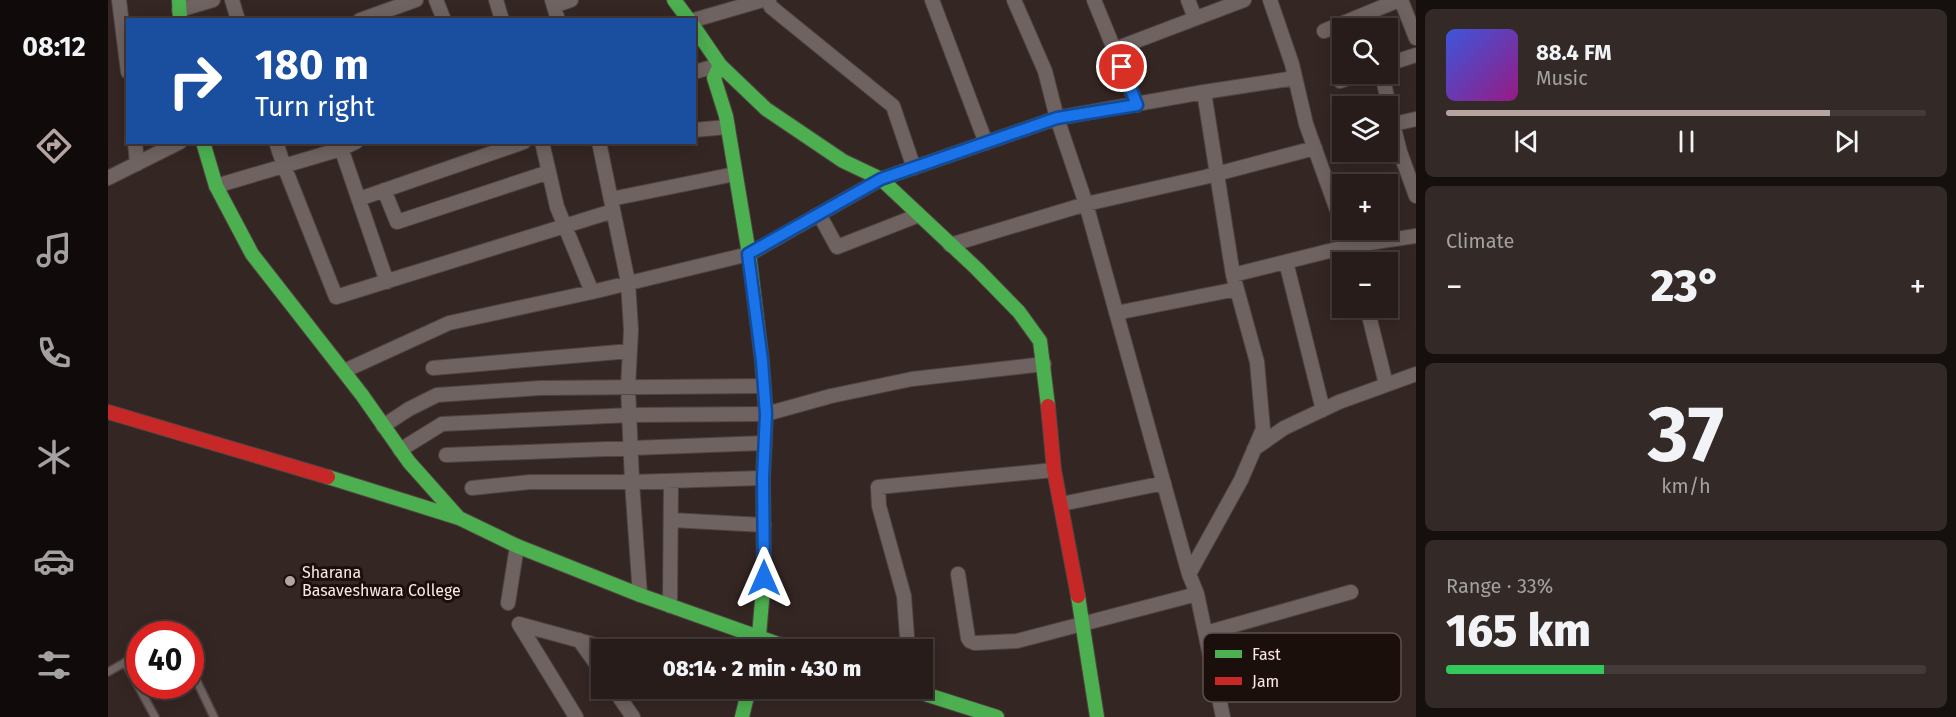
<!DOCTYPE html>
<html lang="en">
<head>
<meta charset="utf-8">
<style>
  :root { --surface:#271c1a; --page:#332927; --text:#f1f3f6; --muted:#a4a1a2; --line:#433a39; --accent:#b6a4a0 }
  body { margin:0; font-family:"Fira Sans",sans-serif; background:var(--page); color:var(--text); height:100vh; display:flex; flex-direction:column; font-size:22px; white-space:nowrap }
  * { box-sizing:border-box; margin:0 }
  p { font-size:20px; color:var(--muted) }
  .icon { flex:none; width:33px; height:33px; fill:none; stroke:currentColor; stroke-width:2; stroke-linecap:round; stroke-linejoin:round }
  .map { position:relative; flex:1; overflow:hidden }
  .side { display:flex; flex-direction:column; gap:9px; padding:9px; background:#150f0e; width:540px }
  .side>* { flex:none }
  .banner { position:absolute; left:18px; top:18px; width:570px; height:126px; border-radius:0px; box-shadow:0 3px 15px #0003,0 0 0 2px var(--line); background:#1a4fa0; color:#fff; overflow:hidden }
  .controls { position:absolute; left:1224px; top:18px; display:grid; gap:12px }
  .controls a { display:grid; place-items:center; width:66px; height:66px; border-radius:0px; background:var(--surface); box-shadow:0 3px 15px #0003,0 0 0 2px var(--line); font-size:30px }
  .speed { position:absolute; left:18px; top:621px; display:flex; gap:12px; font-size:30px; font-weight:700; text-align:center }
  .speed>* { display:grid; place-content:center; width:78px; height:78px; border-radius:50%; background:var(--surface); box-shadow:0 3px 15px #0003,0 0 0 2px var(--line); line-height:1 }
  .speed .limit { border:9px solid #d22; background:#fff; color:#111 }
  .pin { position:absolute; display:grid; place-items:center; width:51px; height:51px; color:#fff; margin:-26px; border:3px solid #fff; border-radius:50%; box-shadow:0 2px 6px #0007 }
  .me { position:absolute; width:66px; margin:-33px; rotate:0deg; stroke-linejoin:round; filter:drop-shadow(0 0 4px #0008) }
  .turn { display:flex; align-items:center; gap:21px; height:126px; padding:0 30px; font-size:27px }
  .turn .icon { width:78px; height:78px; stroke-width:2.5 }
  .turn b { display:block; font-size:42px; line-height:51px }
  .big { font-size:45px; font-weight:800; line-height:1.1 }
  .side .widget { flex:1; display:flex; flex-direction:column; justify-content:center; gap:9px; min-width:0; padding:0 21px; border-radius:9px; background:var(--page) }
  .side .dial { align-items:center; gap:0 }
  .dial b { font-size:78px; line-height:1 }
  .song { display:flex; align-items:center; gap:18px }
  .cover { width:72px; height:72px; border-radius:9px; background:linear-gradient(135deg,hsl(230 70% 55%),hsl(310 70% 35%)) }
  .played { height:6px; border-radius:3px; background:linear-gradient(90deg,var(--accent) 80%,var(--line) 80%) }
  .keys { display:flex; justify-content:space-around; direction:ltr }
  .heat { display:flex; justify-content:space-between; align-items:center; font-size:33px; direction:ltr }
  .charge { height:9px; border-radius:4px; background:linear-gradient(90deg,#34c759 33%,var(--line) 0) }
  .trip { position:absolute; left:483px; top:639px; width:342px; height:60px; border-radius:0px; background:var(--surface); box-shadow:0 3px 15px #0003,0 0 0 2px var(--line); font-weight:800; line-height:60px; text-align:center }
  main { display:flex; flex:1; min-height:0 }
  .dock { display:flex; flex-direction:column; width:108px; justify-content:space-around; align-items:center; background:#100b0a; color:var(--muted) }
  .dock .icon { width:42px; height:42px }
  .dock .selected { color:var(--accent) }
  .dock b { font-size:27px; color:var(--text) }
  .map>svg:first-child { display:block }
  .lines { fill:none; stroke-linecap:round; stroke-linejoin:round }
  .lane-casing { stroke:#504340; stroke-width:10 }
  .street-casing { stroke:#504340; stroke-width:16 }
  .fast-casing { stroke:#504340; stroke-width:16 }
  .jam-casing { stroke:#504340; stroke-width:16 }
  .lane { stroke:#6f6361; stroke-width:7 }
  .street { stroke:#6f6361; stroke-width:14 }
  .fast { stroke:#4caf50; stroke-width:14 }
  .jam { stroke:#c62828; stroke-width:14 }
  .route-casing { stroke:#114b97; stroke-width:15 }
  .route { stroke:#1a73e8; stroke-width:10 }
  .poi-dot { fill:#b6a4a0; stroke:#1b0f0c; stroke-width:2 }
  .labels { text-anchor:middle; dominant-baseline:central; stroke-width:6; stroke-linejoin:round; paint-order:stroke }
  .poi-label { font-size:16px; fill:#fce8e4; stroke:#1b0f0c; text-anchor:start }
  .key { fill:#1b0f0c; stroke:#5e504d; stroke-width:1.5 }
  .key-label { font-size:16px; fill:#fce8e4 }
</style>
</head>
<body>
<main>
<nav class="dock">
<b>08:12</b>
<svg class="icon selected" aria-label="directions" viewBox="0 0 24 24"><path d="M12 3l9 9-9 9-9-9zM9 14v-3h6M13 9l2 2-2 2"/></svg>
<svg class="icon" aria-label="music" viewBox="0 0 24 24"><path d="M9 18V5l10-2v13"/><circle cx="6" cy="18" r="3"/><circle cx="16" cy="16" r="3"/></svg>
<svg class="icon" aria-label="phone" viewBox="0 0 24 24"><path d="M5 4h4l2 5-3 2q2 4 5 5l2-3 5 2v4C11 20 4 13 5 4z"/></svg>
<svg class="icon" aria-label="climate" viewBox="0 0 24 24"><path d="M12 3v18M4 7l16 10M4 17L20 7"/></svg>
<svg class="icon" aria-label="car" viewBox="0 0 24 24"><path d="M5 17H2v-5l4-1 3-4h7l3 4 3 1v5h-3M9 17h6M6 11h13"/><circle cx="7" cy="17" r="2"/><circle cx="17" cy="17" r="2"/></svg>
<svg class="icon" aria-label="filters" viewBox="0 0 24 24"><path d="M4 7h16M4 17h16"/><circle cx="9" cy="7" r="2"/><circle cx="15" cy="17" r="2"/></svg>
</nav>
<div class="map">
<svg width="1308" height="717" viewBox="0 0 1308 717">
  <rect width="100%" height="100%" fill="#342623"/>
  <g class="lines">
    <!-- lane casing -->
    <g class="lane-casing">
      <path id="lane" d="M64 634 67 633V634
        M17 662 47 717
        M82 667 106 717
        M0 672 32 654"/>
    </g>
    <!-- street casing -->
    <g class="street-casing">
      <path id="street" d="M11 0 20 72
        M124 0 130 20
        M328 0 336 20
        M388 0 394 20
        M444 0 450 20
        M660 0 663 7 785 106 806 168
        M824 0 878 143
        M906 0 937 71 949 118 978 204 1081 574 1089 594 1115 717
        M986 0 1029 105
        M1080 0 1087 18
        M1162 0 1184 64 1198 124 1234 224
        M1293 0 1308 38
        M446 6 463 0
        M71 10 105 0
        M252 20 308 0
        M586 20 655 0
        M1216 31 1291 0
        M1007 49 1136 0
        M1280 64 1308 55
        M586 72 612 65
        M1274 74 1285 124
        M1232 81 1253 74
        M1308 119 1285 124 1292 152 1308 196
        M586 130 620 127
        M27 142 29 164
        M168 142 176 166 228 297 505 211
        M231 142 279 282
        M434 142 449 207 484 292
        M491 142 520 282 523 330 520 387 524 482 532 595
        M0 178 72 142
        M108 186 233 149 248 142
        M276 190 289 222 441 172
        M251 199 416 142
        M503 199 627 174
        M711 214 729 247 811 215
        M1236 230 1246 262
        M842 245 978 204 1097 177 1207 148
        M1178 262 1215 410
        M1125 275 1241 246 1308 236
        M1259 308 1278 384
        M1008 313 1129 289
        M325 368 522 351
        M236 371 341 323 484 292 641 254 773 179 949 118 1096 92 1187 78
        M275 426 301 409 329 395 432 388 655 386
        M1146 449 1176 428 1231 402 1308 374
        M292 450 334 424 522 415 658 414 723 396 804 379 936 364
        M338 455 657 443
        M364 488 422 482H524L655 478
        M953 504 1056 483
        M563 520 656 525
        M850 574 860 638 862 641 867 643 909 641 1089 594
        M1081 574 1133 480 1155 429 1149 362 1125 275 1096 92
        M400 603 409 546
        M562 606 563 481
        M411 624 468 717
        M411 624 506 650
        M1098 633 1243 592
        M471 640 494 672
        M800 650 796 596 771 506 770 487 946 470
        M505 688 525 717"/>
    </g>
    <!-- fast casing -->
    <g class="fast-casing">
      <path id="fast" d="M71 0 72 20
        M566 0 581 20
        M586 27 612 65 658 109 735 161 773 179 869 269 911 312 932 341 940 406
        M612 65 606 78 618 116 641 254 654 361 658 414 655 478 656 578 650 647
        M95 142 108 186 144 254 254 395 301 462 350 517
        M220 477 351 518 409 546 532 595 687 650
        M970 596 989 717
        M798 688 889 717
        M634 717 641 688"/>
    </g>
    <!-- jam casing -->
    <g class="jam-casing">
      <path id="jam" d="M940 406 946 470 970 596
        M0 412 220 477"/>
    </g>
    <!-- lane -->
    <use href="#lane" class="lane"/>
    <!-- street -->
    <use href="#street" class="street"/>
    <!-- fast -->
    <use href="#fast" class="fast"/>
    <!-- jam -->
    <use href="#jam" class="jam"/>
  </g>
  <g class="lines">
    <!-- route casing -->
    <g class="route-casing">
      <path id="route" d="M656 578 655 478 658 414 654 361 640 254 773 179 949 118 1029 105 1014 67"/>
    </g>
    <!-- route -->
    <use href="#route" class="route"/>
  </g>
  <!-- markers -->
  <circle class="poi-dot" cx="182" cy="581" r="6"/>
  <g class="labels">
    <!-- poi labels -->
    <g class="poi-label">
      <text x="194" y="572">Sharana<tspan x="194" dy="18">Basaveshwara College</tspan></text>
    </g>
  </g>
  <!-- legend -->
  <rect x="1095" y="633" width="198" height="69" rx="9" class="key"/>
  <rect x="1107" y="650" width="27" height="8" fill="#4caf50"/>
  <rect x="1107" y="677" width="27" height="8" fill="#c62828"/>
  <g class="key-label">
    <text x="1144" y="660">Fast</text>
    <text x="1144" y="687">Jam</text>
  </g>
</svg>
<div class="controls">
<a><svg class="icon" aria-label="search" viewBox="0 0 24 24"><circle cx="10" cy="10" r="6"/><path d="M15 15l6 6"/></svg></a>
<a><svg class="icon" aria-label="layers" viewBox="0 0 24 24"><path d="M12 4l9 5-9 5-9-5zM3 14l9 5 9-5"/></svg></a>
<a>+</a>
<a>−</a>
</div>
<div class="speed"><div class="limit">40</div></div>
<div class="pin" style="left:1014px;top:67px;background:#d93025"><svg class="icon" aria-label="arrive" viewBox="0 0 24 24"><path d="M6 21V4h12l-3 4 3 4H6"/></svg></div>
<svg class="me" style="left:656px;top:578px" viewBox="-20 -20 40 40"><path d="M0-17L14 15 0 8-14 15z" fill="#1a73e8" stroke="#fff" stroke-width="4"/></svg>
<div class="trip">08:14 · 2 min · 430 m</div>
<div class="banner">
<div class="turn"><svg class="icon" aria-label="right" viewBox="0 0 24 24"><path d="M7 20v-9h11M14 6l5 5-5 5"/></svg><div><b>180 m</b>Turn right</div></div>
</div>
</div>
<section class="side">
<div class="widget">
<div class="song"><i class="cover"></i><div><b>88.4 FM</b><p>Music</p></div></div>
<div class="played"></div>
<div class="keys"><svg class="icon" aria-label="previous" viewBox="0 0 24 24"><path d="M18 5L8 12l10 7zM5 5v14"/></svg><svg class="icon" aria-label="pause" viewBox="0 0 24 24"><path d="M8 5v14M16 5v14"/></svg><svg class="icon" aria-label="next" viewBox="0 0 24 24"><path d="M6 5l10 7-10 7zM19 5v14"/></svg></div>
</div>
<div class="widget"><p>Climate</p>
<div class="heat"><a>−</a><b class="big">23°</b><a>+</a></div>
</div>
<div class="widget dial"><b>37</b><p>km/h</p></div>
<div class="widget"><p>Range · 33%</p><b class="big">165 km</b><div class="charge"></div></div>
</section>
</main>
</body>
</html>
